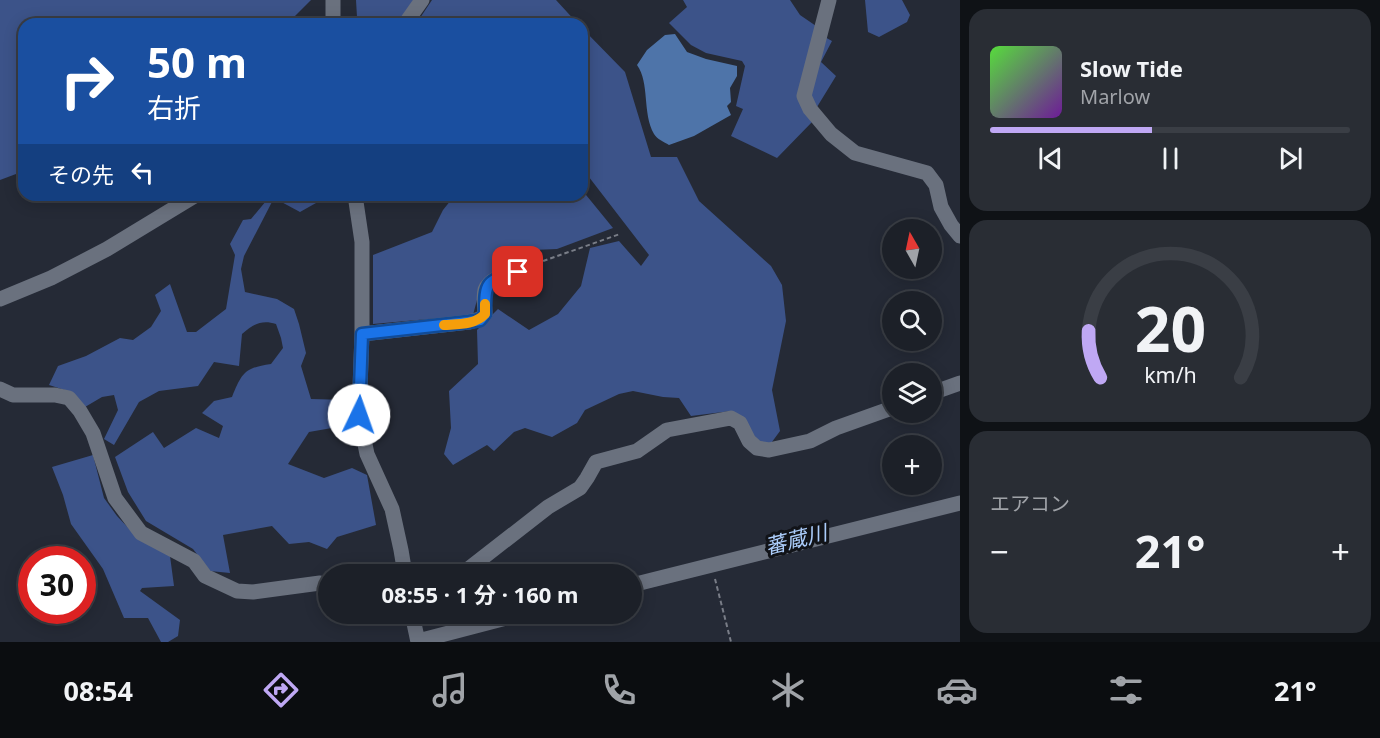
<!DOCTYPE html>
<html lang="ja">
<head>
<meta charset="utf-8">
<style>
  :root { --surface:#1c2028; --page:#292d34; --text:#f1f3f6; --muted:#a0a3a8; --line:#3a3e45; --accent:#bfa8f4 }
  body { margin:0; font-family:"Noto Sans","Noto Sans JP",sans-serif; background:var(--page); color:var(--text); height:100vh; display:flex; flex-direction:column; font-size:22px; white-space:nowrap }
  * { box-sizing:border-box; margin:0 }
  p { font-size:20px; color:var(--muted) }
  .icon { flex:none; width:33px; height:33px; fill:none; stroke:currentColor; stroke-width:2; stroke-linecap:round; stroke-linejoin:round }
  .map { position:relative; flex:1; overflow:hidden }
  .panel { display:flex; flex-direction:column; gap:9px; padding:9px; background:#0f1216; width:420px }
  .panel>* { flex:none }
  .hud { position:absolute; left:18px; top:18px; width:570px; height:183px; border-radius:18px; box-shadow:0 3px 15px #0003,0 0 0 2px var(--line); background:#1a4fa0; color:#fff; overflow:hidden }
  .needle { width:39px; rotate:351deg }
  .fabs { position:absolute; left:882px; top:219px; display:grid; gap:12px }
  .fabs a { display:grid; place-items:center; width:60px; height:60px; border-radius:50%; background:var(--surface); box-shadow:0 3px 15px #0003,0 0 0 2px var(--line); font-size:30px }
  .speed { position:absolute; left:18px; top:546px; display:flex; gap:12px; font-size:30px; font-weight:700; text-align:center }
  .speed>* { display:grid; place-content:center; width:78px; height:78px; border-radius:50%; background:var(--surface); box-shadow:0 3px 15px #0003,0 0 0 2px var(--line); line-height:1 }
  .speed .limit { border:9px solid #d22; background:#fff; color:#111 }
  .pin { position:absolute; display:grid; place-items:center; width:51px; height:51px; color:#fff; margin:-26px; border-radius:12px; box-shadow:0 3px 9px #0006 }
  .me { position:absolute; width:66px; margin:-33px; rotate:3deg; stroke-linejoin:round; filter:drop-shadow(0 0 4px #0008) }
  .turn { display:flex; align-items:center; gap:21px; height:126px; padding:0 30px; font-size:27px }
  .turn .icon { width:78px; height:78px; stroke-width:2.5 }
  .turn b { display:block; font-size:42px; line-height:51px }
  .then { display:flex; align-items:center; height:57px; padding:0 30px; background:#0003; gap:12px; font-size:22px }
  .big { font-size:45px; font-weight:700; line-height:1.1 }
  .panel .widget { flex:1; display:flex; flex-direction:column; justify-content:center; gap:9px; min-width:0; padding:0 21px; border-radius:18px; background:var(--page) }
  .panel .dial { align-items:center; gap:0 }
  .dial svg { height:156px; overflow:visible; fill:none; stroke:var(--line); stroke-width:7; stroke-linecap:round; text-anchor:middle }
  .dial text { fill:var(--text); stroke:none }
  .song { display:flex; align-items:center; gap:18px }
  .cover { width:72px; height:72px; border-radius:9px; background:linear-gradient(135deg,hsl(110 70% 55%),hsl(280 70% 35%)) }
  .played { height:6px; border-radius:3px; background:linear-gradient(90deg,var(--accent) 45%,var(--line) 45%) }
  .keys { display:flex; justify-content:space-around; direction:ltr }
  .heat { display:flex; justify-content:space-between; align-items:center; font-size:33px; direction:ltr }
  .trip { position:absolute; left:318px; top:564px; width:324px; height:60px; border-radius:30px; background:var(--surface); box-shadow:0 3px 15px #0003,0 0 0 2px var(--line); font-weight:700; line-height:60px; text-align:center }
  .tab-bar { display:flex; height:96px; justify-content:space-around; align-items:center; background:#0b0d10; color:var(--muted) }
  .tab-bar .icon { width:42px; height:42px }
  .tab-bar .selected { color:var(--accent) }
  .tab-bar b { font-size:27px; color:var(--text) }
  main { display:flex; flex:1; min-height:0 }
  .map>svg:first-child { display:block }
  .forest { fill:#3c5389 }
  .water { fill:#4e74a9 }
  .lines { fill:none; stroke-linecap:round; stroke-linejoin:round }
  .path { stroke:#797d87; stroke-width:2; stroke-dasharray:4.5 3; stroke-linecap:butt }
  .minor { stroke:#6a717e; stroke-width:15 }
  .route-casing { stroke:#114b97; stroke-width:15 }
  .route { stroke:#1a73e8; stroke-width:10 }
  .slow { stroke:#f59e0b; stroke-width:10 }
  .labels { text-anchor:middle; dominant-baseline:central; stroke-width:6; stroke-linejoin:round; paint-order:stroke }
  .water-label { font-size:21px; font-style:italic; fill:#abccfa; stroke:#111318 }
</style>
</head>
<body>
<main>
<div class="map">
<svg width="960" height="642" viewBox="0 0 960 642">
  <rect width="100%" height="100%" fill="#252a36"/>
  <!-- forest -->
  <path class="forest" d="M0 0H311L287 24H24V171L0 180Z
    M356 0H417L400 24H360L357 17Z
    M432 0H556L578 24H416Z
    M683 0H790L800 15 819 28 800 97 813 121 777 158 731 136 743 109 736 106 745 66 742 61 706 53 691 45 669 23 687 7Z
    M865 0H902L910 15 907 22 879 37 868 32Z
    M582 28 625 72 651 157H677L699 201 771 266 782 285 786 321 772 390 780 431 769 446 755 438 731 411 691 416 679 398 663 397 633 391 619 394 585 410 577 423 552 437 525 428 514 432 494 451 487 445 453 465 444 454 451 428 449 391 478 364 477 330 498 309 529 330 558 314 581 286 590 248 619 241 641 266 649 255 582 168Z
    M823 36 832 41 821 62 836 76 817 107 806 95Z
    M582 190 613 228 557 249 533 250 518 265 482 281 473 315 373 324V255L432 232 443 210 455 195H582Z
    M271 195H287L316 203 300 212 274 198 244 256 241 269 245 292 277 299 294 309 299 324 306 353 301 366 311 399 348 400 349 425 309 432 288 464 324 478 352 468 367 475 376 525 337 537 327 549 309 542 289 544 272 526 223 535 230 573 210 571 193 549 146 521 128 492 115 457 153 432 164 448 196 428 219 438 223 426 202 413 214 401 232 397C242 373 244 368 271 364L283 348 281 338 276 324C261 319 253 325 242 334L239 366 214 362 198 386 159 391 139 402 114 445 104 439 118 410 114 395 102 397 85 407 71 392 49 385 58 366 86 356 120 338 133 340 151 327 161 311 155 295 170 284 187 332H196L226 309 235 255 230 244 243 220 251 219Z
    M93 455 104 498 117 516 136 536 170 556 174 586 142 588 140 591 180 620 178 636 168 642H161L148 618H124L103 569 71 524 63 495 52 467Z"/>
  <!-- water -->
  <path class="water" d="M675 34 687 52 706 59 737 66V76L730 88 731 102 727 106 731 115 694 136 669 145C664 142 657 139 654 134 642 113 650 83 637 65L647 50 665 35Z"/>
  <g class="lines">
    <!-- path -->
    <path class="path" d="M529 266 620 234
      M715 579 731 642"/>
    <!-- minor -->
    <path class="minor" d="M333 0V24
      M829 0 804 96 810 109 831 134 855 153 927 173 936 185 941 207 951 225 960 236
      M405 24 422 0
      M355 195 362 242V334L359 415 367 454 392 509 401 550 405 574
      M0 299 51 278 107 249 196 195
      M362 334 469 322 480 319 485 314C485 307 483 297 485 290 490 277 507 275 518 272
      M0 389 13 395H55L69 398 80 411 93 433 115 498 141 533 194 561 205 576 237 591 253 592 320 583 328 587
      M932 393 960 383
      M462 574 548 507 580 488 587 478 596 462 637 451 667 430 731 418 740 423 749 441 757 448 769 450 810 441 836 428 892 408
      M632 585 960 503
      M412 614 418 642
      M418 641 522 614"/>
  </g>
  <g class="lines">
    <!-- route casing -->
    <g class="route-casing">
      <path id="route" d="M359 415 362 334 469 322 480 320 485 314C485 281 486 281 518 272"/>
    </g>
    <!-- route -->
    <use href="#route" class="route"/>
    <!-- slow -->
    <path class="slow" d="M444 325C458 324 475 325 485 314V304"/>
  </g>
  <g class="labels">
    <!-- water labels -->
    <g class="water-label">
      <text transform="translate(796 539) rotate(-14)">蕃蔵川</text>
    </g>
  </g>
</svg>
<div class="fabs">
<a><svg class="needle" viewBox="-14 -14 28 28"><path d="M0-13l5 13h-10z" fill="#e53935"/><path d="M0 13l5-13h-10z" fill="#a0a3a8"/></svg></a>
<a><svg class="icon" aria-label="search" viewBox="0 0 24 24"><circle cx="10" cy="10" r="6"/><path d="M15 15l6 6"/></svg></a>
<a><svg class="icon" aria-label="layers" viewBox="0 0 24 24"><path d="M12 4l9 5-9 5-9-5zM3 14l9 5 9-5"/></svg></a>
<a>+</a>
</div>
<div class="speed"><div class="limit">30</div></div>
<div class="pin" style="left:518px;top:272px;background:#d93025"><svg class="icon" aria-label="arrive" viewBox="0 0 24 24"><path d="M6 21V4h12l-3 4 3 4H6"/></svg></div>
<svg class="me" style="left:359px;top:415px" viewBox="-20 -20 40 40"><circle r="19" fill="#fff"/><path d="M0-13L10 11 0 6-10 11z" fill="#1a73e8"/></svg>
<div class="trip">08:55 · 1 分 · 160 m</div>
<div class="hud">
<div class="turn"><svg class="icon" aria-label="right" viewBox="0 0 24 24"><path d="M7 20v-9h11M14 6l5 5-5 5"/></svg><div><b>50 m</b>右折</div></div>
<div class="then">その先<svg class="icon" aria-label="left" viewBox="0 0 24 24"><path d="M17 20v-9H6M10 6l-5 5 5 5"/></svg></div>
</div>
</div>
<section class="panel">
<div class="widget">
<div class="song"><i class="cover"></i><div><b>Slow Tide</b><p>Marlow</p></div></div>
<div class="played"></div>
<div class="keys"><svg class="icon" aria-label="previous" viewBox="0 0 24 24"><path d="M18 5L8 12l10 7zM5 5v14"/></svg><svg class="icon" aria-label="pause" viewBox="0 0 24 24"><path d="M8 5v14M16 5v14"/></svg><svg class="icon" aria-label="next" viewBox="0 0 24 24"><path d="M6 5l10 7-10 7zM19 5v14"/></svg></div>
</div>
<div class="widget dial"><svg viewBox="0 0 100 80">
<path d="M14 69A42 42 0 1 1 86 69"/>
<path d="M14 69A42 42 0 0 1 8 45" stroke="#bfa8f4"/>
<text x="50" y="56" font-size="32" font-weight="700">20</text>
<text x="50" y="72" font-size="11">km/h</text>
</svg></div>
<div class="widget"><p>エアコン</p>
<div class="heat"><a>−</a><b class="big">21°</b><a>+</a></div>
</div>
</section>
</main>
<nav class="tab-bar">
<b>08:54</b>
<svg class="icon selected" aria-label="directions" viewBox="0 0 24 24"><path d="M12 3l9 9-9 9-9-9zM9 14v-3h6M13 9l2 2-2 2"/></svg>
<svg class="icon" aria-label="music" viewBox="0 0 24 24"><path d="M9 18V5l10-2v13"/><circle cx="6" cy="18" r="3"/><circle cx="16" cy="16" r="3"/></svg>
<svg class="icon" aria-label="phone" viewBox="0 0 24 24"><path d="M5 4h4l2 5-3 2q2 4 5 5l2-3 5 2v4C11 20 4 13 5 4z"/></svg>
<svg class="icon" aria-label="climate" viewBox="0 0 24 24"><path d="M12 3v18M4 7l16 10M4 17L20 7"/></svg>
<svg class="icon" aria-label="car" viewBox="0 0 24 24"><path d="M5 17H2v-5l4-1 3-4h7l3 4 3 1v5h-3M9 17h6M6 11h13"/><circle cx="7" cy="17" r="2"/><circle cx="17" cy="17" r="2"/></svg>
<svg class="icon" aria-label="filters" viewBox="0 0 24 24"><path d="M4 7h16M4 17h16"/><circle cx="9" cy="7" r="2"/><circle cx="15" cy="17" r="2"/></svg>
<b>21°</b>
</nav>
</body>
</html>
